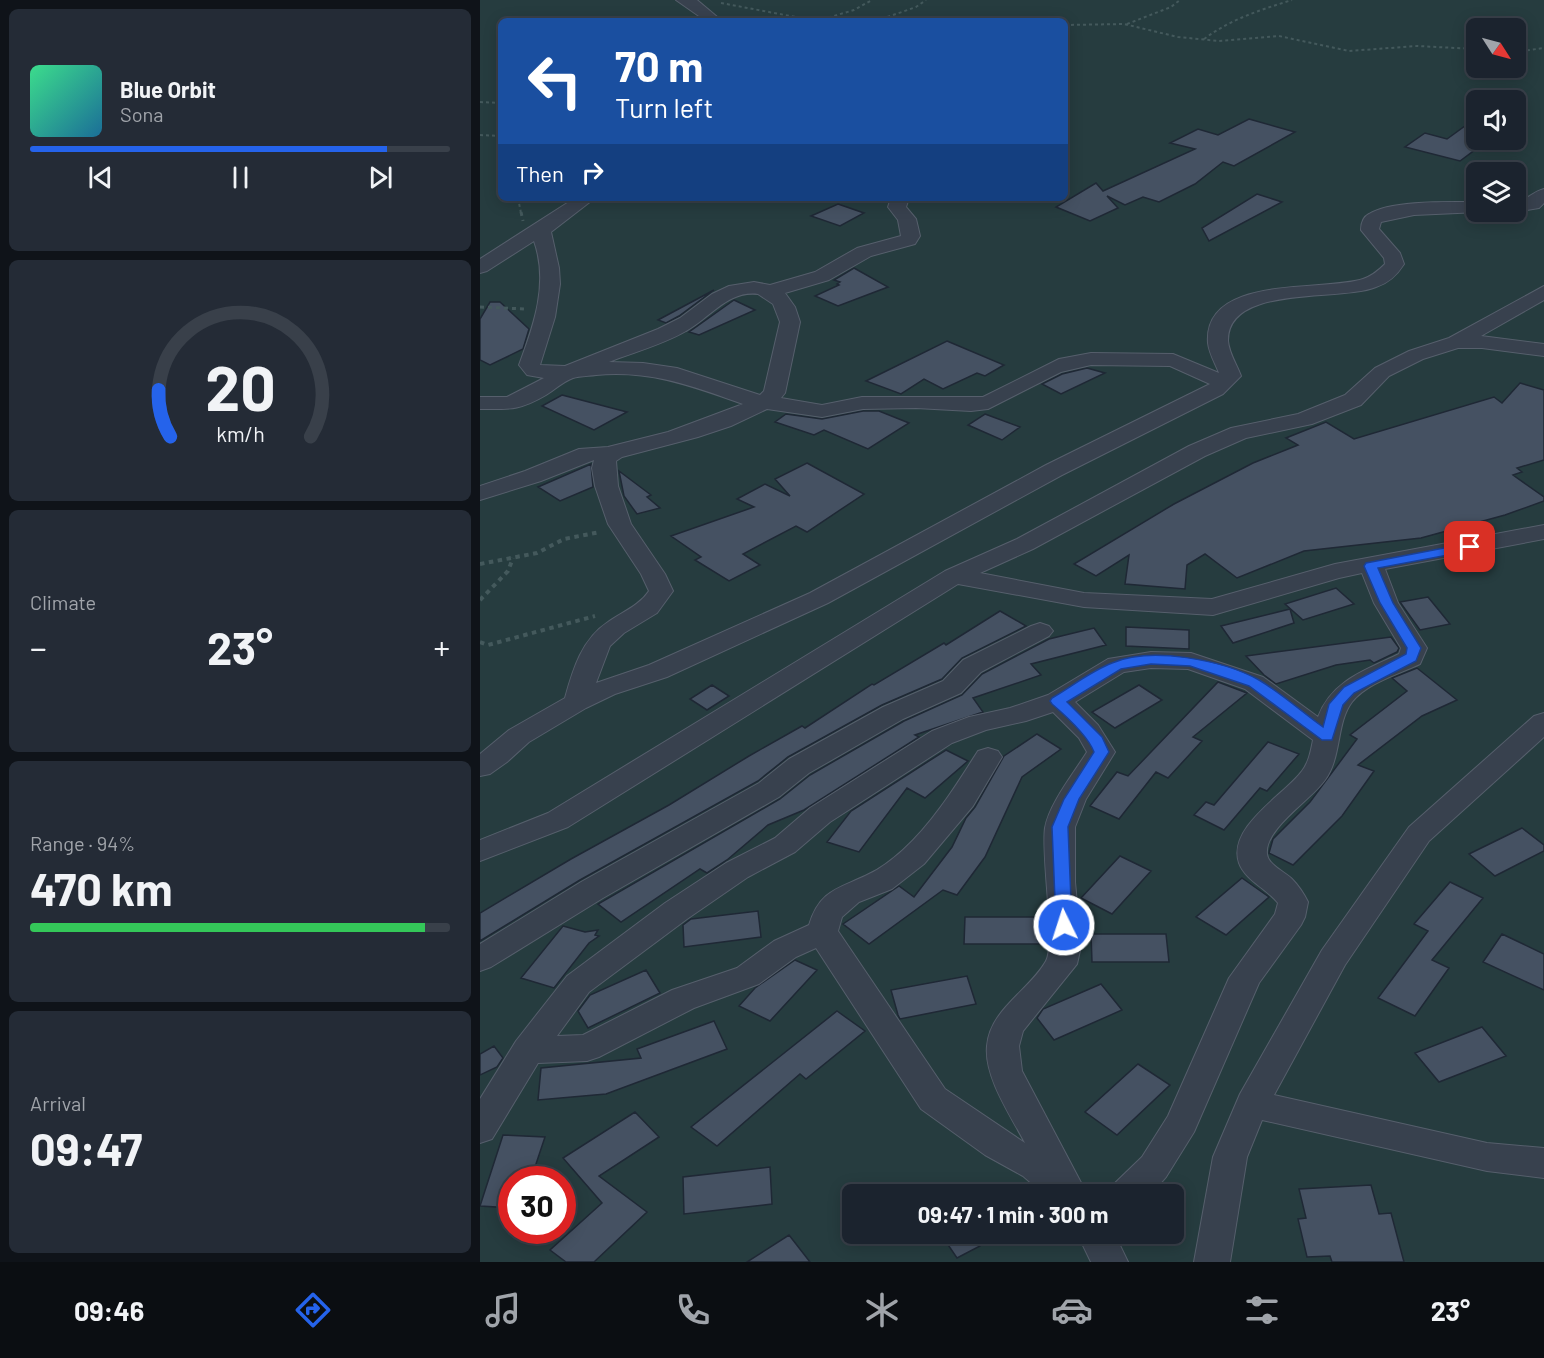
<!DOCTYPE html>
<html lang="en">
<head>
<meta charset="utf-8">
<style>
  :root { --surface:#1b232e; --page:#242b36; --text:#f1f3f6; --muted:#a0a4aa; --line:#39404a; --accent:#2563eb }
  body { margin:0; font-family:Barlow,sans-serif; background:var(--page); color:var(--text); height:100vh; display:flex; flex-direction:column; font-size:22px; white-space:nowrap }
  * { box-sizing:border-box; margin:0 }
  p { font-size:20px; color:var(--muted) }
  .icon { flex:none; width:33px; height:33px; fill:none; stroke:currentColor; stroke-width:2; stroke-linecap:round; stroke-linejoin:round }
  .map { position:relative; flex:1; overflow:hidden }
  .panel { display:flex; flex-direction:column; gap:9px; padding:9px; background:#0f1319; width:480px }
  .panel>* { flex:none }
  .hud { position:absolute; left:18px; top:18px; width:570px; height:183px; border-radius:9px; box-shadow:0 3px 15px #0003,0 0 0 2px var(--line); background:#1a4fa0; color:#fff; overflow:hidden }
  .needle { width:39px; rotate:126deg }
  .buttons { position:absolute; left:986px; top:18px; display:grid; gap:12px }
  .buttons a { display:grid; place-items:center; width:60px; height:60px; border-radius:9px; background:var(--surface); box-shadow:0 3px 15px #0003,0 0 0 2px var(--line); font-size:30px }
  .speed { position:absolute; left:18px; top:1166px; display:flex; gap:12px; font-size:30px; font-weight:700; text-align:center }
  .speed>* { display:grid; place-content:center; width:78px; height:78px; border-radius:50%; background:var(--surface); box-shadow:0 3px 15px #0003,0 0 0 2px var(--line); line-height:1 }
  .speed .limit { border:9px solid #d22; background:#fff; color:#111 }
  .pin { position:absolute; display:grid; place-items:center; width:51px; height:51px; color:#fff; margin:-26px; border-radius:12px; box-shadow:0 3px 9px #0006 }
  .me { position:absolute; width:66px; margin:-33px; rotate:356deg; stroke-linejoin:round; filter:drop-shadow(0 0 4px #0008) }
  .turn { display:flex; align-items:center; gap:21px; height:126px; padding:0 18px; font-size:27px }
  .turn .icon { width:78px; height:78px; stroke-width:2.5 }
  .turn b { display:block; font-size:42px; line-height:51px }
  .then { display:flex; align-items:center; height:57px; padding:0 18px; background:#0003; gap:12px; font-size:22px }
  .big { font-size:45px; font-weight:700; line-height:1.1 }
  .panel .tile { flex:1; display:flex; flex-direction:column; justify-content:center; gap:9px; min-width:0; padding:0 21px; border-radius:9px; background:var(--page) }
  .panel .dial { align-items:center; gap:0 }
  .dial svg { height:156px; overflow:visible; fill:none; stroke:var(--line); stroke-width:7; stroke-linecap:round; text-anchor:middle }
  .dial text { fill:var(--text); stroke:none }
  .song { display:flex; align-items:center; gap:18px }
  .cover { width:72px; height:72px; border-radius:9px; background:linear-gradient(135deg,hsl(150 70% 55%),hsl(200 70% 35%)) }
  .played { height:6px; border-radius:3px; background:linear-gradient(90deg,var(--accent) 85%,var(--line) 85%) }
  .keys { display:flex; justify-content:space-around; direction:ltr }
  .heat { display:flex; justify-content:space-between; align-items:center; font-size:33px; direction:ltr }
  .charge { height:9px; border-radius:4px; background:linear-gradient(90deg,#34c759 94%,var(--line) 0) }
  .trip { position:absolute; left:362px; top:1184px; width:342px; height:60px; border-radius:9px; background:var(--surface); box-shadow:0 3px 15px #0003,0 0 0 2px var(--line); font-weight:700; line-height:60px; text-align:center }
  .dock { display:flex; height:96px; justify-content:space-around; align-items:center; background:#0b0e12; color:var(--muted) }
  .dock .icon { width:42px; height:42px }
  .dock .selected { color:var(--accent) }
  .dock b { font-size:27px; color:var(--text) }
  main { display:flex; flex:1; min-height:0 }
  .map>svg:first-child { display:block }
  .green { fill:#263c3f; fill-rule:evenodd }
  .building { fill:#455162; stroke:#1f2835; stroke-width:1.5 }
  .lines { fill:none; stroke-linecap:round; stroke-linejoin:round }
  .minor-casing { stroke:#565f6c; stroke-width:2 }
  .path-far2 { stroke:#44595c; stroke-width:2; stroke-dasharray:3 3; stroke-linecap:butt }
  .path-far1 { stroke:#44595c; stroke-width:3; stroke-dasharray:4 4; stroke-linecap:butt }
  .path { stroke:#44595c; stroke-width:4; stroke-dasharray:4.5 4.5; stroke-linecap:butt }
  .minor { fill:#38414e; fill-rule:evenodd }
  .route { fill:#2563eb; stroke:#184099; stroke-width:1.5 }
</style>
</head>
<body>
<main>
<section class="panel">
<div class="tile">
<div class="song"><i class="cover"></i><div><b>Blue Orbit</b><p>Sona</p></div></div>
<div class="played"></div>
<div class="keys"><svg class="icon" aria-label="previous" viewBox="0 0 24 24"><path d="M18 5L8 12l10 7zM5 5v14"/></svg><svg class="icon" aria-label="pause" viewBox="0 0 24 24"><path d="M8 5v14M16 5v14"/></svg><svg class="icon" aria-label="next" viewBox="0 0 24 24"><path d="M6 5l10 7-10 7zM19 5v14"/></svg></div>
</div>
<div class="tile dial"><svg viewBox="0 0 100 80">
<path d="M14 69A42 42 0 1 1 86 69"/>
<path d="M14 69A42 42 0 0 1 8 45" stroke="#2563eb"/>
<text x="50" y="56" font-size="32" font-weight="700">20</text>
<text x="50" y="72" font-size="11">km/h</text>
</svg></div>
<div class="tile"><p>Climate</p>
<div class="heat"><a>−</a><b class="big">23°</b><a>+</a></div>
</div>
<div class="tile"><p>Range · 94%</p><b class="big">470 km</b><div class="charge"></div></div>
<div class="tile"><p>Arrival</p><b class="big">09:47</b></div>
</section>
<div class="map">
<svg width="1064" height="1262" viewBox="0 0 1064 1262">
  <rect width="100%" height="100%" fill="#242f3e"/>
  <!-- green -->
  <path class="green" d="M0 0H1064V1262H0ZM21 21H585V198H21ZM996 28H1035V68H996ZM996 100H1035V140H996ZM996 172H1035V212H996ZM32 1179H82V1230H32ZM372 1194H693V1233H372Z"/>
  <!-- building -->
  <path class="building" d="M996 118V149L980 161 925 147 945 133 967 139Z
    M769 119 815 132 754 166 743 162 715 184 679 202 663 197 645 205 627 196 638 208 610 221 576 207 616 183 623 191 715 149 690 143 718 129 738 135Z
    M777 194 802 202 729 241 722 228Z
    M358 204 384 213 360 226 331 216Z
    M374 268 408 287 358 306 335 296 359 285 357 284 360 282 354 280Z
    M234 290 199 316 186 323 178 320Z
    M254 300 275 310 219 335 209 332Z
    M10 302H20L49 329 43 349 10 365 0 360V319Z
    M467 341 524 365 505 376 497 373 463 389 444 379 421 394 386 381Z
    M607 368 625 373 581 394 562 384 582 374Z
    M1040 383 1064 390V460L1037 468 1042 472 1033 475 1064 497V501L1025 515 941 538 824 551 757 578 725 554 707 565 705 589 645 584 649 555 616 576 594 564 694 504 773 463 818 445 806 438 846 422 874 439 1014 397 1022 403Z
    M82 395 147 412 114 430 62 406Z
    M383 411H399L429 423 388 449 344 430 334 435 295 422 306 414 342 419Z
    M505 414 540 427 522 440 488 425Z
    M327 463 384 494 327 532 316 526 263 554 280 565 249 581 215 560 221 557 191 536 274 507 257 499 285 484 310 496 295 479Z
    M111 464 113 487 80 501 58 487Z
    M139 471 171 495 167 497 180 508 157 514 144 496Z
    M856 588 874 604 823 620 805 604Z
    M948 597 970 624 940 630 920 602Z
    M810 609 814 623 753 643 741 626Z
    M520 611 546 626 482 658 462 679 402 705 308 757 278 781 100 880 0 941V913L91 859 189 805 269 756 322 726 325 728 392 684 394 685 464 643 466 645Z
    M646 627 709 630V649L646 646Z
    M614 628 626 645 551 664 561 675 493 698 503 712 435 735 439 737 324 810 288 825 247 860 227 873 220 869 141 922 118 904 300 799 330 775 424 721 482 695 502 674 569 639Z
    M911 637 919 648 917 652 894 663 890 660 856 665 796 684 784 675 766 656Z
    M937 668 977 700 942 716 878 765 894 771 862 816 813 865 789 853 793 839 830 802 877 739 870 735 927 691 912 678Z
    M738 682 767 693 713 737 722 741 688 778 676 772 639 819 610 806 637 772 648 776Z
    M232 685 249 696 227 710 210 699Z
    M659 685 682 700 635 728 612 712Z
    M557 734 581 749 542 777 505 857 477 895 463 890 389 944 363 924 419 886 434 897 472 847 486 818 495 807 524 756Z
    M788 742 819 754 787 791 780 788 744 830 714 815 726 802 734 805Z
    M466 750 488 761 445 798 427 788 379 852 347 842 371 811Z
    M1042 828 1064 845V851L1015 876 989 854Z
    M640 856 671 871 632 914 601 898Z
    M762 878 789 897 746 935 716 917Z
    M970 882 1003 898 952 960 969 968 935 1016 898 998 948 931 934 924Z
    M278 911 281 937 204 947 203 925 211 919Z
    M485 917H560V944H484Z
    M83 926 105 932 118 930 115 935 119 936 109 943 74 988 41 978Z
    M611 934H686L689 962H612Z
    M1022 934 1064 954V990L1003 962Z
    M315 960 337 970 290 1021 259 1006 275 988Z
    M166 970 180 993 108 1028 98 1011 110 995Z
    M487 976 496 1004 420 1019 418 1015 411 990Z
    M621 984 642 1010 574 1040 557 1018 563 1009Z
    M357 1011 385 1031 326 1079 320 1074 237 1146 211 1127Z
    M234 1021 247 1049 126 1094 58 1100 61 1068 161 1058 157 1049Z
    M1002 1027 1026 1056 959 1082 935 1053Z
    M14 1046 23 1058 17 1067 0 1075V1054Z
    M658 1064 690 1085 637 1135 605 1112Z
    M155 1112 179 1137 119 1176 167 1212 114 1262H86L70 1250 122 1203 83 1158Z
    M23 1135 65 1137 51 1179H32V1208L0 1206Z
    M290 1167 292 1204 204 1214 203 1177Z
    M891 1185 899 1214 911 1213 924 1262H852L850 1256 827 1257 818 1219 826 1218 819 1189Z
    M460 1233H491L500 1246 477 1258Z
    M309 1235 330 1262H267Z"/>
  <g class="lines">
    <!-- minor casing -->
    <g class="minor-casing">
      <path id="minor" d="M196 0H217L242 21H226Z
        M1064 189V203L1059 208 1035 212H1032H1035V202C1050 199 1052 192 1064 189Z
        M95 198H115L71 232 79 268 80 284 75 317 60 365 85 366 178 329 200 318 232 294 249 286 274 282 290 285 335 272 377 248 421 236 418 220 408 207 411 198H429L426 207 436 219 440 236 435 244 391 256 349 280 305 293 315 307 320 322 305 393 301 398 342 405 382 397H503L579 359 611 353 693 354 739 373C735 363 729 353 728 343 723 274 844 292 883 279 892 276 899 270 905 264L904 258 881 230C881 224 883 217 889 214 911 200 969 202 996 202V212H999L934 215 901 222 899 229 920 253 924 264C917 275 909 283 896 287 860 302 747 284 748 341 749 353 757 365 761 376L743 394 582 475 348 603 187 677 135 694 106 708 49 742 27 762 10 774 0 776V754L29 730 85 698C93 669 102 639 128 622 142 612 159 606 169 591L161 574 128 524 115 486 112 468 114 460 61 481 0 500V486L45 471 99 449 128 447 188 432 263 404C212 386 171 370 116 375 109 376 100 376 93 378 84 381 74 390 66 395 39 411 29 409 0 409V397H27L64 378 47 375 39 365C54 325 69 283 54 241L7 271 0 273V259ZM278 294 293 304 300 322 284 391 280 395 197 368 163 363 129 362C154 352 182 345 206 331 230 318 248 290 278 294ZM611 365 690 366 730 384 566 465 330 593 169 665 116 683 130 646 144 633 177 613 193 591 185 574 151 524 138 486 136 461 142 457 218 437 251 426 287 409 342 417 383 409 436 408 491 411 508 409 581 372Z
        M1064 286V300L1001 336 1064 344V356L1002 348H978L943 359 909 376 881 405 832 424 766 438 725 456 553 549 500 573 604 593 732 599 855 564 1064 525V539L905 569 918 603 947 648 940 664C919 674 887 683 872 702 856 723 862 757 845 780 831 800 784 829 787 854 788 865 805 872 812 879 819 886 824 894 828 902L825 917 821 925 779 983 714 1132 686 1177 671 1194H630L635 1183 662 1157 688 1116 749 978 795 914 798 903C787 889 765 880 759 863 747 827 804 795 822 771 829 762 831 750 833 740L765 689 708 669 671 668 644 672 595 702 618 725 635 752 606 799 595 827V882L601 946 597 964 543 1031 539 1046 542 1071 607 1194H564L543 1176 505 1155 441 1109 336 948 316 957 279 984 214 1008 119 1057 107 1061 58 1063 12 1139 0 1143V1099L36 1041 87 976 185 903 246 863 295 838 330 808 452 731 489 717 530 708 568 695 628 659 671 652 711 653 783 677 838 717C852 680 886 670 919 654L921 648 894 603 882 573 859 578 733 615 604 607 478 584 88 827 0 861V840L68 813 465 571 537 539 709 446 751 428 818 414 865 395 895 368 929 351 969 338ZM573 712 599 738 607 752C594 773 569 804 565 828 561 857 576 943 566 961 549 991 510 1009 507 1046 504 1077 531 1116 545 1143L465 1089 358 931 362 917 379 902 412 889 444 864 493 806 522 757 518 751 508 748 498 751C477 784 453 823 423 850 413 859 400 869 389 874 359 889 340 889 329 925L294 941 257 968 192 990 103 1035 77 1036 109 992 207 919 268 877 315 852 350 822 472 743 506 730 546 721Z
        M560 623 569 626 573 631 569 636 501 672 481 693 423 719 329 773 299 797 123 898 11 967 0 971V944L101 882 279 783 309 759 403 707 463 681 483 660 551 626Z
        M1064 713V737L949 841 865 965 794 1095 1007 1143 1064 1148V1178L1007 1171 782 1120 767 1157 750 1262H714L733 1157 760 1094 842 950 929 827 1054 716Z
        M597 1233H634L648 1262H611Z"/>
    </g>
    <!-- path-far2 -->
    <path class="path-far2" d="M241 3 337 21
      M337 21 374 10 392 0
      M396 21 436 7 446 0
      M647 24 691 7 700 0
      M585 25 644 24 698 37 739 41 799 36 869 51 937 46 996 49
      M724 39C751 19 780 10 812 0
      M1035 52 1064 48
      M0 102 21 103
      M0 135 21 136
      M38 198 41 213"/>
    <!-- path-far1 -->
    <path class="path-far1" d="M41 212 43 221
      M0 307 46 309"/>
    <!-- path -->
    <path class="path" d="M0 564 57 553 84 539 120 532
      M0 600 28 571 33 558
      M0 642 8 645 115 616"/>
    <!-- minor -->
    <use href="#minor" class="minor"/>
  </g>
  <!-- route -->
  <path class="route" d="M990 543 997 547 995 550 898 568 913 603 941 648 936 661 874 693 863 705 852 740H842L769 686 710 666 671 664 641 669 587 702 622 737 629 752 599 799 588 827 592 925 590 929H578L576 925 572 827 584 799 614 752C608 736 586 716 572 704L570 701 572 698C591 687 611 671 632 663 671 646 743 660 779 680 801 693 822 712 843 727L849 704 864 687 926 654 927 648 900 603 884 566 886 563Z"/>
</svg>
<div class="buttons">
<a><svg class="needle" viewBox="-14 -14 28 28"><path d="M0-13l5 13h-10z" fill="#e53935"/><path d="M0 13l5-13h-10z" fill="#a0a4aa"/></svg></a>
<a><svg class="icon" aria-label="sound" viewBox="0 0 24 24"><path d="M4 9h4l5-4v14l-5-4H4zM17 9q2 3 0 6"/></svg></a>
<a><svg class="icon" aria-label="layers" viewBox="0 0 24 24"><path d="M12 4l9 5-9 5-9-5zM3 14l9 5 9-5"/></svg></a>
</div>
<div class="speed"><div class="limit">30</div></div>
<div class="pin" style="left:990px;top:547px;background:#d93025"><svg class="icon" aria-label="arrive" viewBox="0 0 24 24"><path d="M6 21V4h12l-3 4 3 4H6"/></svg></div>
<svg class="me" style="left:584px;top:925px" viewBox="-20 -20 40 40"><circle r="17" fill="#2563eb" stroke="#fff" stroke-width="3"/><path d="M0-11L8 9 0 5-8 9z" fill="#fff"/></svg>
<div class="trip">09:47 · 1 min · 300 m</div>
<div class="hud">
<div class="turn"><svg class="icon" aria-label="left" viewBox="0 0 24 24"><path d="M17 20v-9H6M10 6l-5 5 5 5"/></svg><div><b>70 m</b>Turn left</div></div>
<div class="then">Then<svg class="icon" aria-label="right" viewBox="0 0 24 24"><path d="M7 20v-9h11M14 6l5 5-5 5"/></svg></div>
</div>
</div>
</main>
<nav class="dock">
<b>09:46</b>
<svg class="icon selected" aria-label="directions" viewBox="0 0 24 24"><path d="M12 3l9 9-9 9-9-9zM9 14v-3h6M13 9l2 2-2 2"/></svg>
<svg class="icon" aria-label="music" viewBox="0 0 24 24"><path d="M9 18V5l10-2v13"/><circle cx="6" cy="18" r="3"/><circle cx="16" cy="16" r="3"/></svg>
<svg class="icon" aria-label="phone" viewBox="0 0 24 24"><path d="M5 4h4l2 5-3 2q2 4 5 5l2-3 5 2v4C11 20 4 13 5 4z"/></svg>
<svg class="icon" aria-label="climate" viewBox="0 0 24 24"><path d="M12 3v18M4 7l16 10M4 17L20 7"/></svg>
<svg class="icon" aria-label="car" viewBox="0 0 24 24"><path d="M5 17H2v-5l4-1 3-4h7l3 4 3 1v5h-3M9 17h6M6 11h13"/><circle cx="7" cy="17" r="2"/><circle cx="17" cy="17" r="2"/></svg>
<svg class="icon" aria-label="filters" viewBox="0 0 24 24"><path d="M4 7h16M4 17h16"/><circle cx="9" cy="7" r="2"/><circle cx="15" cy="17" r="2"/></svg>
<b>23°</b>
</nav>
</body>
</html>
